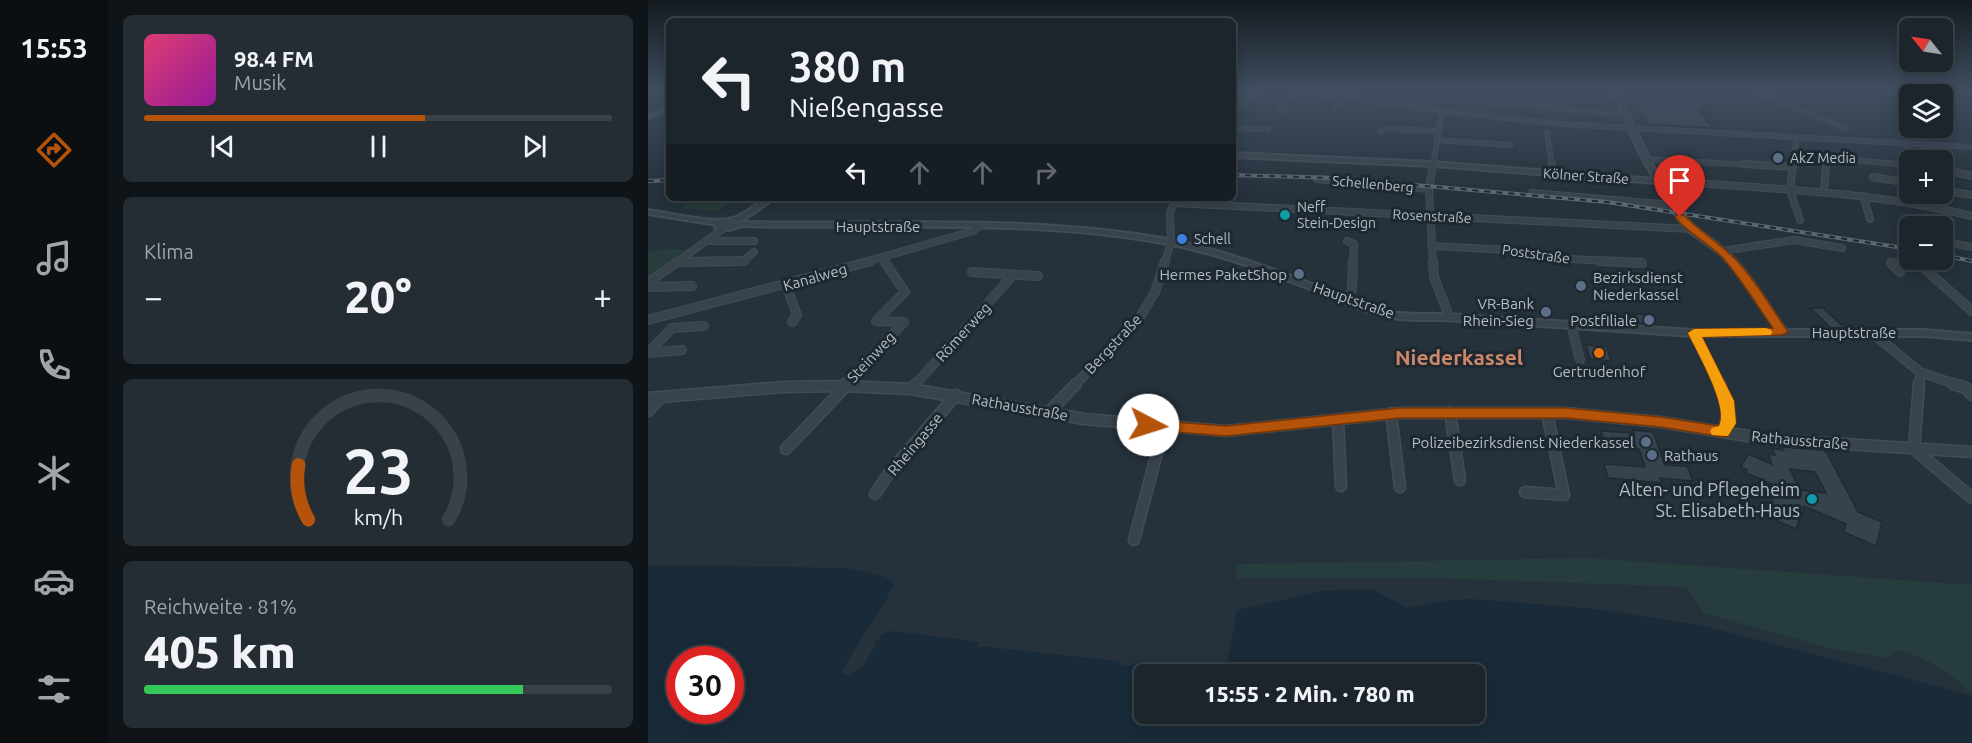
<!DOCTYPE html>
<html lang="de">
<head>
<meta charset="utf-8">
<style>
  :root { --surface:#1c252c; --page:#252d34; --text:#f1f3f6; --muted:#a0a5a9; --line:#3a4248; --accent:#b45309 }
  body { margin:0; font-family:Ubuntu,sans-serif; background:var(--page); color:var(--text); height:100vh; display:flex; flex-direction:column; font-size:22px; white-space:nowrap }
  * { box-sizing:border-box; margin:0 }
  p { font-size:20px; color:var(--muted) }
  .icon { flex:none; width:33px; height:33px; fill:none; stroke:currentColor; stroke-width:2; stroke-linecap:round; stroke-linejoin:round }
  .map { position:relative; flex:1; overflow:hidden }
  .side { display:flex; flex-direction:column; gap:15px; padding:15px; background:#0f1418; width:540px }
  .side>* { flex:none }
  .guide { position:absolute; left:18px; top:18px; width:570px; height:183px; border-radius:9px; box-shadow:0 3px 15px #0003,0 0 0 2px var(--line); background:#1c252c; color:var(--text); overflow:hidden }
  .needle { width:39px; rotate:300deg }
  .controls { position:absolute; left:1251px; top:18px; display:grid; gap:12px }
  .controls a { display:grid; place-items:center; width:54px; height:54px; border-radius:9px; background:var(--surface); box-shadow:0 3px 15px #0003,0 0 0 2px var(--line); font-size:30px }
  .speed { position:absolute; left:18px; top:646px; display:flex; gap:12px; font-size:30px; font-weight:700; text-align:center }
  .speed>* { display:grid; place-content:center; width:78px; height:78px; border-radius:50%; background:var(--surface); box-shadow:0 3px 15px #0003,0 0 0 2px var(--line); line-height:1 }
  .speed .limit { border:9px solid #d22; background:#fff; color:#111 }
  .pin { position:absolute; display:grid; place-items:center; width:51px; height:51px; color:#fff; margin:-62px -26px; border-radius:50% 50% 50% 0; rotate:-45deg; box-shadow:0 0 6px #0007 }
  .pin .icon { rotate:45deg }
  .me { position:absolute; width:66px; margin:-33px; rotate:95deg; stroke-linejoin:round; filter:drop-shadow(0 0 4px #0008) }
  .turn { display:flex; align-items:center; gap:21px; height:126px; padding:0 24px; font-size:27px }
  .turn .icon { width:78px; height:78px; stroke-width:2.5 }
  .turn b { display:block; font-size:42px; line-height:51px }
  .lanes { display:flex; align-items:center; height:57px; padding:0 24px; background:#0003; justify-content:center; gap:30px; direction:ltr }
  .lanes .off { opacity:.35 }
  .big { font-size:45px; font-weight:800; line-height:1.1 }
  .side .tile { flex:1; display:flex; flex-direction:column; justify-content:center; gap:9px; min-width:0; padding:0 21px; border-radius:9px; background:var(--page) }
  .side .dial { align-items:center; gap:0 }
  .dial svg { height:156px; overflow:visible; fill:none; stroke:var(--line); stroke-width:7; stroke-linecap:round; text-anchor:middle }
  .dial text { fill:var(--text); stroke:none }
  .song { display:flex; align-items:center; gap:18px }
  .cover { width:72px; height:72px; border-radius:9px; background:linear-gradient(135deg,hsl(340 70% 55%),hsl(300 70% 35%)) }
  .played { height:6px; border-radius:3px; background:linear-gradient(90deg,var(--accent) 60%,var(--line) 60%) }
  .keys { display:flex; justify-content:space-around; direction:ltr }
  .heat { display:flex; justify-content:space-between; align-items:center; font-size:33px; direction:ltr }
  .charge { height:9px; border-radius:4px; background:linear-gradient(90deg,#34c759 81%,var(--line) 0) }
  .trip { position:absolute; left:486px; top:664px; width:351px; height:60px; border-radius:9px; background:var(--surface); box-shadow:0 3px 15px #0003,0 0 0 2px var(--line); font-weight:800; line-height:60px; text-align:center }
  main { display:flex; flex:1; min-height:0 }
  .dock { display:flex; flex-direction:column; width:108px; justify-content:space-around; align-items:center; background:#0b0f12; color:var(--muted) }
  .dock .icon { width:42px; height:42px }
  .dock .on { color:var(--accent) }
  .dock b { font-size:27px; color:var(--text) }
  .map>svg:first-child { display:block }
  .green { fill:#273c3c }
  .water { fill:#192a38; fill-rule:evenodd }
  .building { fill:#35434e; stroke:#202a32; stroke-width:1.5; fill-rule:evenodd }
  .lines { fill:none; stroke-linecap:round; stroke-linejoin:round }
  .minor-far3-casing { stroke:#424c54; stroke-width:6 }
  .minor-far2-casing { stroke:#424c54; stroke-width:8 }
  .minor-far1-casing { stroke:#424c54; stroke-width:10 }
  .minor-casing { stroke:#424c54; stroke-width:13 }
  .tertiary-casing { stroke:#424c54; stroke-width:4 }
  .secondary-casing { stroke:#424c54; stroke-width:3 }
  .minor-far3 { stroke:#39434b; stroke-width:4.5 }
  .minor-far2 { stroke:#39434b; stroke-width:6 }
  .minor-far1 { stroke:#39434b; stroke-width:8 }
  .minor { stroke:#39434b; stroke-width:10 }
  .tertiary { fill:#39434b; fill-rule:evenodd }
  .secondary { fill:#47535e; fill-rule:evenodd }
  .rail-casing { stroke:#5b6772; stroke-width:4 }
  .rail { stroke:#1e2830; stroke-width:2; stroke-dasharray:6; stroke-linecap:butt }
  .route { fill:#b45309; stroke:#753606; stroke-width:1.5 }
  .slow { fill:#f59e0b }
  .service-dot { fill:#5c6f8a; stroke:#1e2830; stroke-width:2 }
  .culture-dot { fill:#0f9aa8; stroke:#1e2830; stroke-width:2 }
  .shop-dot { fill:#3f7fe0; stroke:#1e2830; stroke-width:2 }
  .food-dot { fill:#e8710a; stroke:#1e2830; stroke-width:2 }
  .labels { text-anchor:middle; dominant-baseline:central; stroke-width:6; stroke-linejoin:round; paint-order:stroke }
  .far-poi-label { font-size:14px; fill:#b4bec6; stroke:#1e2830; text-anchor:start }
  .far-street-label { font-size:14px; fill:#b4bec6; stroke:#1e2830 }
  .street-label { font-size:15px; fill:#b4bec6; stroke:#1e2830 }
  .poi-label { font-size:15px; fill:#b4bec6; stroke:#1e2830; text-anchor:end }
  .near-poi-label { font-size:18px; fill:#b4bec6; stroke:#1e2830; text-anchor:end }
  .district-label { font-size:21px; font-weight:bold; fill:#cc886a; stroke:#1e2830 }
</style>
</head>
<body>
<main>
<nav class="dock">
<b>15:53</b>
<svg class="icon on" aria-label="directions" viewBox="0 0 24 24"><path d="M12 3l9 9-9 9-9-9zM9 14v-3h6M13 9l2 2-2 2"/></svg>
<svg class="icon" aria-label="music" viewBox="0 0 24 24"><path d="M9 18V5l10-2v13"/><circle cx="6" cy="18" r="3"/><circle cx="16" cy="16" r="3"/></svg>
<svg class="icon" aria-label="phone" viewBox="0 0 24 24"><path d="M5 4h4l2 5-3 2q2 4 5 5l2-3 5 2v4C11 20 4 13 5 4z"/></svg>
<svg class="icon" aria-label="climate" viewBox="0 0 24 24"><path d="M12 3v18M4 7l16 10M4 17L20 7"/></svg>
<svg class="icon" aria-label="car" viewBox="0 0 24 24"><path d="M5 17H2v-5l4-1 3-4h7l3 4 3 1v5h-3M9 17h6M6 11h13"/><circle cx="7" cy="17" r="2"/><circle cx="17" cy="17" r="2"/></svg>
<svg class="icon" aria-label="filters" viewBox="0 0 24 24"><path d="M4 7h16M4 17h16"/><circle cx="9" cy="7" r="2"/><circle cx="15" cy="17" r="2"/></svg>
</nav>
<section class="side">
<div class="tile">
<div class="song"><i class="cover"></i><div><b>98.4 FM</b><p>Musik</p></div></div>
<div class="played"></div>
<div class="keys"><svg class="icon" aria-label="previous" viewBox="0 0 24 24"><path d="M18 5L8 12l10 7zM5 5v14"/></svg><svg class="icon" aria-label="pause" viewBox="0 0 24 24"><path d="M8 5v14M16 5v14"/></svg><svg class="icon" aria-label="next" viewBox="0 0 24 24"><path d="M6 5l10 7-10 7zM19 5v14"/></svg></div>
</div>
<div class="tile"><p>Klima</p>
<div class="heat"><a>−</a><b class="big">20°</b><a>+</a></div>
</div>
<div class="tile dial"><svg viewBox="0 0 100 80">
<path d="M14 69A42 42 0 1 1 86 69"/>
<path d="M14 69A42 42 0 0 1 9 41" stroke="#b45309"/>
<text x="50" y="56" font-size="32" font-weight="700">23</text>
<text x="50" y="72" font-size="11">km/h</text>
</svg></div>
<div class="tile"><p>Reichweite · 81%</p><b class="big">405 km</b><div class="charge"></div></div>
</section>
<div class="map">
<svg width="1324" height="743" viewBox="0 0 1324 743">
  <rect width="100%" height="100%" fill="#25313b"/>
  <!-- green -->
  <path class="green" d="M49 198H89L68 211 32 208Z
    M16 249 42 250 0 278V252Z
    M941 558 1324 585V693C1303 673 1280 659 1252 650L1239 658 1181 648 1055 613 1038 587 784 578H588L589 564Z"/>
  <!-- water -->
  <path class="water" d="M0 565 199 568 235 576 246 582 240 596 194 670 195 674 200 675 214 668 228 645 227 643 234 635 244 631 331 642 329 646 470 661 474 666H481L491 662 571 671 579 665 589 612 594 609 675 591 711 589 725 590 759 608 796 601 823 599 947 609 1052 625 1307 691 1324 697V743H0ZM32 660H82V711H32ZM496 675H826V714H496Z"/>
  <!-- building -->
  <path class="building" d="M995 95 1036 97 1038 101H1051L1058 109 1051 111 1065 128 1000 124 986 99H997Z
    M1163 308H1175L1197 328H1183Z
    M986 314 1005 315 1009 325 990 323Z
    M938 345 959 347 963 361 942 359Z
    M985 430 1005 432 1017 465 1039 466 1045 481 1012 478 1014 483 960 478 956 464 997 467 991 449 958 447 953 431 986 433Z
    M1134 447 1175 450 1179 453 1210 512 1234 522 1228 546 1196 532 1198 524 1156 506 1148 529 1118 516 1130 487 1098 473 1099 470 1093 467 1100 454 1124 464 1120 454 1127 455 1124 448 1135 450ZM1142 469 1167 472 1178 493 1152 490Z"/>
  <g class="lines">
    <!-- minor-far3 casing -->
    <g class="minor-far3-casing">
      <path id="minor-far3" d="M652 90 794 111 912 124 1324 147
        M1107 90 1198 129
        M841 102 978 115
        M633 107 638 110 631 109Z
        M633 107 653 90
        M585 108 610 90
        M687 108 700 97
        M585 128 620 129
        M732 132 738 129 791 131
        M899 133 904 166
        M789 140 862 145
        M997 159 1124 166
        M785 166 794 111
        M1145 166 1149 138
        M1178 166V161L1182 158 1262 165 1258 144"/>
    </g>
    <!-- minor-far2 casing -->
    <g class="minor-far2-casing">
      <path id="minor-far2" d="M785 164 781 189 785 262
        M904 164 905 173
        M1097 164 1145 167
        M1145 164 1142 190 1152 220
        M1255 164H1262
        M1294 169 1324 176
        M1225 177 1262 183
        M669 179 781 189
        M1011 181C1116 188 1221 191 1324 216
        M1294 190 1324 195
        M884 193 1024 205
        M1176 193 1178 164
        M1215 196 1222 219
        M526 203 1043 229
        M61 241H106
        M699 241 706 244 705 262
        M1297 242 1324 247
        M783 246 864 250 904 258 978 262
        M1074 251 1146 240 1194 248
        M234 258 237 262
        M1267 260 1269 262
        M29 262 76 228
        M32 262H94L106 252
        M217 262 325 231 332 226
        M517 262 523 242 522 213 528 198"/>
    </g>
    <!-- minor-far1 casing -->
    <g class="minor-far1-casing">
      <path id="minor-far1" d="M785 261 786 277 799 311 798 317
        M951 261 994 263
        M1268 261 1324 311
        M32 262 96 261
        M324 272 390 276
        M1252 272 1243 263 1273 265
        M138 285 149 315 144 322
        M0 286 5 279 31 261
        M0 287 44 286
        M698 299 704 290 705 261
        M0 320 223 261
        M228 321 257 292 236 261
        M923 324 932 360
        M1046 333 1073 385
        M1224 333 1272 372 1271 385
        M0 353 24 328 56 326
        M0 353 34 350
        M1272 372 1310 385
        M196 385 256 322 228 321
        M267 385 365 275
        M427 385 492 317 507 292 517 261"/>
    </g>
    <!-- minor casing -->
    <g class="minor-casing">
      <path id="minor" d="M1072 384C1078 401 1082 415 1075 432
        M1271 384 1266 449 1324 498
        M1305 384 1318 388 1324 395
        M195 386 197 384
        M263 389 268 384
        M0 398 135 387 195 386 263 389 436 419 578 431 751 413H918L1013 422 1118 439 1324 452
        M0 411 13 397
        M402 411 428 384
        M802 412 812 480
        M743 413 752 487
        M690 420 693 486
        M138 449 198 386
        M877 492 916 495 899 413
        M227 494 241 473 308 395
        M486 540 516 426"/>
    </g>
    <!-- tertiary casing -->
    <g class="tertiary-casing">
      <path id="tertiary" d="M964 90H970C988 131 1006 174 1033 211 1045 229 1062 236 1077 250 1102 271 1119 304 1138 330H1277L1324 334V340L1277 336H1046L798 320C776 320 752 321 730 315 709 310 687 299 667 291 619 272 571 254 520 244 380 218 236 230 94 226L81 230 68 229 67 227 69 225 0 214V210C23 213 64 224 85 218 100 214 110 198 127 198L94 221 76 225 94 222C236 225 379 214 520 239 570 249 619 266 667 285 689 293 712 305 735 311 755 315 777 314 798 314L1046 330H1128L1086 269 1071 253 1040 231 1025 212 1009 183 784 166 585 157V153L784 162 1006 179 991 152Z"/>
    </g>
    <!-- secondary casing -->
    <g class="secondary-casing">
      <path id="secondary" d="M21 106V110L0 119V115Z"/>
    </g>
    <!-- minor-far3 -->
    <use href="#minor-far3" class="minor-far3"/>
    <!-- minor-far2 -->
    <use href="#minor-far2" class="minor-far2"/>
    <!-- minor-far1 -->
    <use href="#minor-far1" class="minor-far1"/>
    <!-- minor -->
    <use href="#minor" class="minor"/>
    <!-- tertiary -->
    <use href="#tertiary" class="tertiary"/>
    <!-- secondary -->
    <use href="#secondary" class="secondary"/>
    <!-- rail casing -->
    <g class="rail-casing">
      <path id="rail" d="M585 175 687 178 959 202 1262 249
        M0 181 21 180
        M1294 255 1324 261"/>
    </g>
    <!-- rail -->
    <use href="#rail" class="rail"/>
  </g>
  <!-- sky -->
  <linearGradient id="sky" x2="0" y2="1"><stop stop-color="#141b20"/><stop offset="0.46" stop-color="#404e60"/><stop offset="1" stop-color="#404e60" stop-opacity="0"/></linearGradient>
  <rect width="1324" height="194" fill="url(#sky)"/>
  <!-- route -->
  <path class="route" d="M1029 215H1036C1053 233 1075 245 1091 263 1110 284 1124 309 1140 332L1134 335 1054 337 1086 401 1088 423 1080 436 1075 437 1013 427 918 418H751L578 436 500 430 492 425 500 420 578 426 751 408H918L1013 417 1071 426C1082 408 1049 352 1040 333L1046 329 1125 328C1108 304 1093 278 1073 256 1058 242 1040 233 1027 217Z"/>
  <!-- slow -->
  <path class="slow" d="M1118 328 1123 330 1124 332 1123 335 1054 337 1086 401 1088 423 1080 436 1064 435 1062 431 1064 428 1071 426C1082 408 1049 352 1040 333L1046 329Z"/>
  <!-- markers -->
  <g class="service-dot">
    <circle cx="1130" cy="158" r="6"/>
    <circle cx="651" cy="274" r="6"/>
    <circle cx="933" cy="286" r="6"/>
    <circle cx="898" cy="312" r="6"/>
    <circle cx="1001" cy="320" r="6"/>
    <circle cx="998" cy="442" r="6"/>
    <circle cx="1004" cy="455" r="6"/>
  </g>
  <g class="culture-dot">
    <circle cx="637" cy="215" r="6"/>
    <circle cx="1164" cy="499" r="6"/>
  </g>
  <circle class="shop-dot" cx="534" cy="239" r="6"/>
  <circle class="food-dot" cx="951" cy="353" r="6"/>
  <g class="labels">
    <!-- far-poi labels -->
    <g class="far-poi-label">
      <text x="1142" y="158">AkZ Media</text>
      <text x="649" y="207">Neff<tspan x="649" dy="16">Stein-Design</tspan></text>
      <text x="546" y="239">Schell</text>
    </g>
    <!-- far-street labels -->
    <g class="far-street-label">
      <text transform="translate(938 176) rotate(4)">Kölner Straße</text>
      <text transform="translate(725 184) rotate(5)">Schellenberg</text>
      <text transform="translate(784 216) rotate(3)">Rosenstraße</text>
      <text transform="translate(888 254) rotate(8)">Poststraße</text>
    </g>
    <!-- street labels -->
    <g class="street-label">
      <text x="230" y="226">Hauptstraße</text>
      <text transform="translate(167 277) rotate(-16)">Kanalweg</text>
      <text transform="translate(706 300) rotate(19)">Hauptstraße</text>
      <text transform="translate(315 332) rotate(-48)">Römerweg</text>
      <text x="1206" y="332">Hauptstraße</text>
      <text transform="translate(465 344) rotate(-47)">Bergstraße</text>
      <text transform="translate(223 357) rotate(-47)">Steinweg</text>
      <text transform="translate(372 407) rotate(10)">Rathausstraße</text>
      <text transform="translate(1152 440) rotate(5)">Rathausstraße</text>
      <text transform="translate(267 444) rotate(-50)">Rheingasse</text>
    </g>
    <!-- poi labels -->
    <g class="poi-label">
      <text x="639" y="274">Hermes PaketShop</text>
      <text x="945" y="277" text-anchor="start">Bezirksdienst<tspan x="945" dy="17">Niederkassel</tspan></text>
      <text x="886" y="303">VR-Bank<tspan x="886" dy="17">Rhein-Sieg</tspan></text>
      <text x="989" y="320">Postfiliale</text>
      <text x="951" y="371" text-anchor="middle">Gertrudenhof</text>
      <text x="986" y="442">Polizeibezirksdienst Niederkassel</text>
      <text x="1016" y="455" text-anchor="start">Rathaus</text>
    </g>
    <!-- near-poi labels -->
    <g class="near-poi-label">
      <text x="1152" y="489">Alten- und Pflegeheim<tspan x="1152" dy="21">St. Elisabeth-Haus</tspan></text>
    </g>
    <!-- district labels -->
    <g class="district-label">
      <text x="811" y="357">Niederkassel</text>
    </g>
  </g>
</svg>
<div class="controls">
<a><svg class="needle" viewBox="-14 -14 28 28"><path d="M0-13l5 13h-10z" fill="#e53935"/><path d="M0 13l5-13h-10z" fill="#a0a5a9"/></svg></a>
<a><svg class="icon" aria-label="layers" viewBox="0 0 24 24"><path d="M12 4l9 5-9 5-9-5zM3 14l9 5 9-5"/></svg></a>
<a>+</a>
<a>−</a>
</div>
<div class="speed"><div class="limit">30</div></div>
<div class="pin" style="left:1032px;top:217px;background:#d93025"><svg class="icon" aria-label="arrive" viewBox="0 0 24 24"><path d="M6 21V4h12l-3 4 3 4H6"/></svg></div>
<svg class="me" style="left:500px;top:425px" viewBox="-20 -20 40 40"><circle r="19" fill="#fff"/><path d="M0-13L10 11 0 6-10 11z" fill="#b45309"/></svg>
<div class="trip">15:55 · 2 Min. · 780 m</div>
<div class="guide">
<div class="turn"><svg class="icon" aria-label="left" viewBox="0 0 24 24"><path d="M17 20v-9H6M10 6l-5 5 5 5"/></svg><div><b>380 m</b>Nießengasse</div></div>
<div class="lanes"><svg class="icon" aria-label="left" viewBox="0 0 24 24"><path d="M17 20v-9H6M10 6l-5 5 5 5"/></svg><svg class="icon off" aria-label="ahead" viewBox="0 0 24 24"><path d="M12 20V5M6 11l6-6 6 6"/></svg><svg class="icon off" aria-label="ahead" viewBox="0 0 24 24"><path d="M12 20V5M6 11l6-6 6 6"/></svg><svg class="icon off" aria-label="right" viewBox="0 0 24 24"><path d="M7 20v-9h11M14 6l5 5-5 5"/></svg></div>
</div>
</div>
</main>
</body>
</html>
